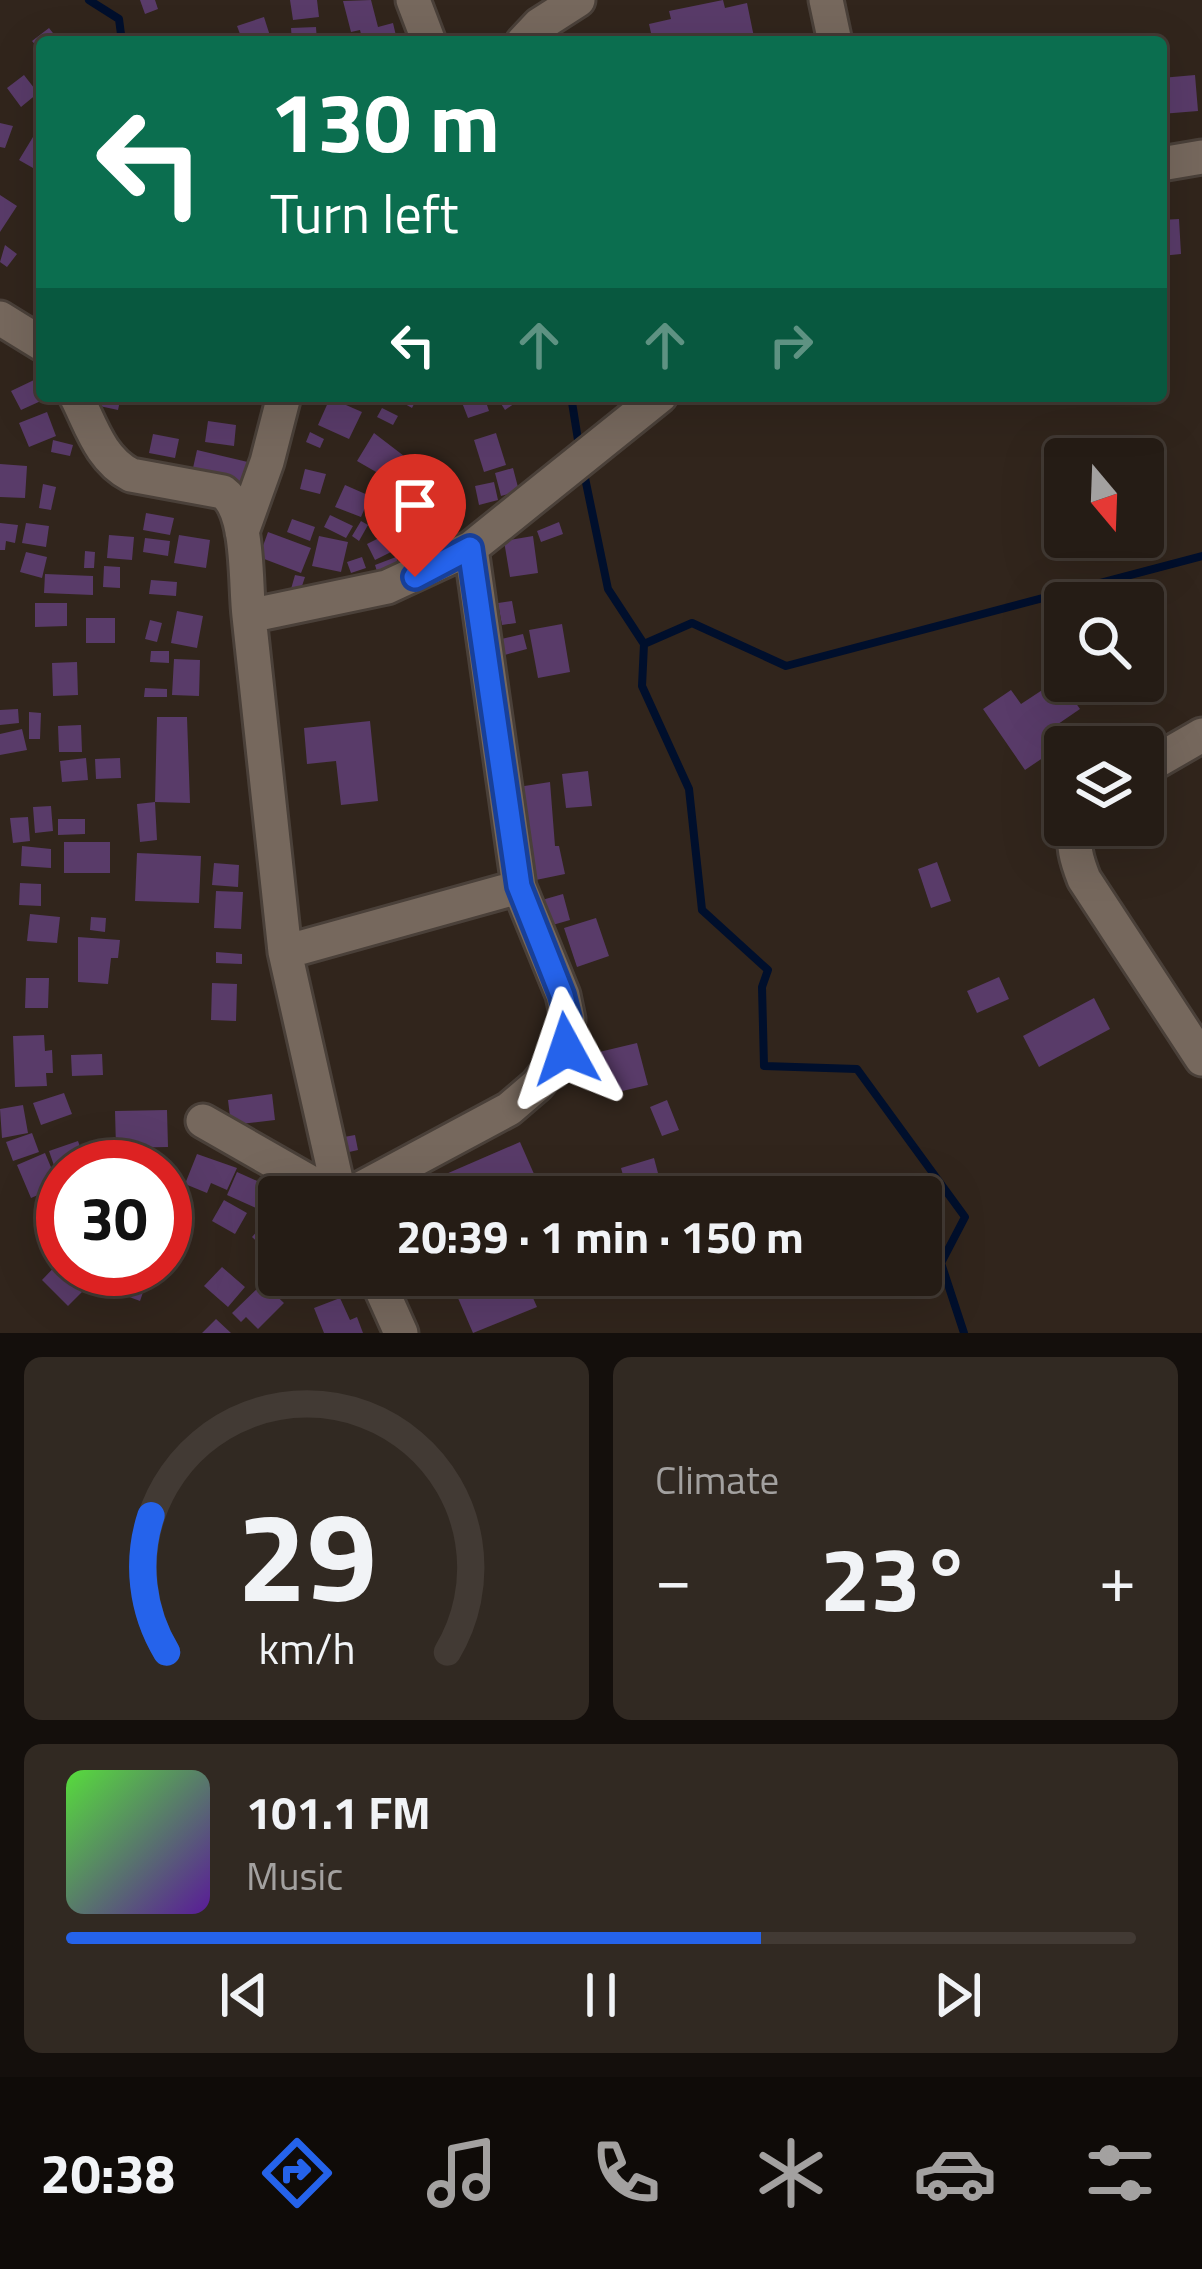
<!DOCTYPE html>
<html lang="en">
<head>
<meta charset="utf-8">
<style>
  :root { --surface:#251c15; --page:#312922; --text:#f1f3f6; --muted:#a3a1a0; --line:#423a34; --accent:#2563eb }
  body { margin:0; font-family:"Titillium Web",sans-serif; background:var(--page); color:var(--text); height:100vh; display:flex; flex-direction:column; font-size:45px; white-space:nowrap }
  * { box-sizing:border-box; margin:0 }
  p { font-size:39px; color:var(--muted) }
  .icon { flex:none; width:66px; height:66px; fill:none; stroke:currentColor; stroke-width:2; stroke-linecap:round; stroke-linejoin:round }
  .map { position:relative; height:1333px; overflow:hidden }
  .drawer { display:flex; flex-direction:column; gap:24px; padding:24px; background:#140f0c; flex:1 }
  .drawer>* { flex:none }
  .hud { position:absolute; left:36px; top:36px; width:1131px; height:366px; border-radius:12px; box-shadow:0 12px 48px #0002,0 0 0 3px var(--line); background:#0b6e4f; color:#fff; overflow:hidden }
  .needle { width:78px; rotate:161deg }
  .tools { position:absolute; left:1044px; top:438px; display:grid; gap:24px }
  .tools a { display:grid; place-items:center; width:120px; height:120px; border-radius:12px; background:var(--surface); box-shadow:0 12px 48px #0002,0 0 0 3px var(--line); font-size:60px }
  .speed { position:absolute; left:36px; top:1140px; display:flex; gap:24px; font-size:60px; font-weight:700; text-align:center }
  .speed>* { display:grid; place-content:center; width:156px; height:156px; border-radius:50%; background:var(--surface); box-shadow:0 12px 48px #0002,0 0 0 3px var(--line); line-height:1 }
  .speed .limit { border:18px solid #d22; background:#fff; color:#111 }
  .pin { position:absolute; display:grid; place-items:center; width:102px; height:102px; color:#fff; margin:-123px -51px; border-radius:50% 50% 50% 0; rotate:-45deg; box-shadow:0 0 12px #0007 }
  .pin .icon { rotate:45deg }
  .me { position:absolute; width:132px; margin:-66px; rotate:355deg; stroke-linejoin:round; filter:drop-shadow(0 0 9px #0008) }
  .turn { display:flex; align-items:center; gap:42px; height:252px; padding:0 36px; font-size:54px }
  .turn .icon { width:156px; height:156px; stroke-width:2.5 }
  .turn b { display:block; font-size:84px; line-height:102px }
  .lanes { display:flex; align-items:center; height:114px; padding:0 36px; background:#0003; justify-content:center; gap:60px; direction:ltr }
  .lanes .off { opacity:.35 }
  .big { font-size:90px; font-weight:700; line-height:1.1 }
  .drawer .widget { flex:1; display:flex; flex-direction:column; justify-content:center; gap:18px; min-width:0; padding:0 42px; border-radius:18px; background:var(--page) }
  .drawer .dial { align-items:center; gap:0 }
  .dial svg { height:312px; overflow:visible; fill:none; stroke:var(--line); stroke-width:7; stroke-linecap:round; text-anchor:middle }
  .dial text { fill:var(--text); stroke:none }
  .song { display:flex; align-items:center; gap:36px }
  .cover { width:144px; height:144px; border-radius:18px; background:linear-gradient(135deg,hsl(110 70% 55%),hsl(270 70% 35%)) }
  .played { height:12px; border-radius:6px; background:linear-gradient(90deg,var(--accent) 65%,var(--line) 65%) }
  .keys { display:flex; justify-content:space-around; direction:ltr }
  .heat { display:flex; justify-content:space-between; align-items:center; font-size:66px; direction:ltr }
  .drawer .tiles { flex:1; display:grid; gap:24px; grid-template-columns:1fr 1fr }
  .widget:last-child { grid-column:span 2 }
  .trip { position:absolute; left:258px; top:1176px; width:684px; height:120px; border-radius:12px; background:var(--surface); box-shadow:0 12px 48px #0002,0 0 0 3px var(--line); font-weight:700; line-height:120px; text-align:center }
  .menu { display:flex; height:192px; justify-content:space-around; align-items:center; background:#0f0b08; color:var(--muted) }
  .menu .icon { width:84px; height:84px }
  .menu .active { color:var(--accent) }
  .menu b { font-size:54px; color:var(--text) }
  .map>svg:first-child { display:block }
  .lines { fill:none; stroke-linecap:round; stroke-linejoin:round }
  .stream { stroke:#000f2c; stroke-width:8 }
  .building { fill:#593b69 }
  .minor-casing { stroke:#4a4039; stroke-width:39 }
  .minor { stroke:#76685d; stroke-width:33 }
  .route-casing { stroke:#184099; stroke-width:30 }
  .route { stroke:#2563eb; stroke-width:21 }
</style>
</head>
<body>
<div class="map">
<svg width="1202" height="1333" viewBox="0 0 1202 1333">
  <rect width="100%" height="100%" fill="#31251c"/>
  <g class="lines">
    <!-- stream -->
    <path class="stream" d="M89 0 119 19 122 42
      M571 396 579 446
      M584 473 608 589 644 644 642 686 689 789 702 910 768 970 762 987 764 1066 857 1069 965 1217 941 1263 964 1333
      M644 644 692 623 786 666 1202 556"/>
  </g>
  <!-- building -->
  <path class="building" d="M140 0H155L158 9 145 14Z
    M290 0H317L319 17 293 20Z
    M371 0 378 27 393 23 397 40 363 42 360 30 351 32 343 1Z
    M723 0 725 8 747 3 755 42H653L649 24 671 19 669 11Z
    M264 17 272 42H243L237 26Z
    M316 27 317 42H292L291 28Z
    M49 28 60 42H42V53L32 41Z
    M24 75 38 93 21 107 7 88Z
    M1195 75 1198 111 1161 114V78Z
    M0 123 13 126 5 148 0 147Z
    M36 132 42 135 40 172 19 160Z
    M0 195 17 206 0 232Z
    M1179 219 1181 254 1161 256V220Z
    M5 245 17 254 7 267 0 262Z
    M34 380 43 400 21 410 11 391Z
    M92 396H121L118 410 90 404Z
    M391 396H418L412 408Z
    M472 396H484L489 411 468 418 461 400Z
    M496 396H525L505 410Z
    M330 398 362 412 349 439 318 425Z
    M382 408 398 416 393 425 377 417Z
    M47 412 56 436 29 447 19 423Z
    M208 421 236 425 234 446 205 442Z
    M310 432 324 439 320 448 306 442Z
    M374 433 404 456 390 480 357 461Z
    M496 433 506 465 484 472 474 440Z
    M153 434 179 439 175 458 149 453Z
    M53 440 73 445 70 456 51 452Z
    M197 450 252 463 245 490 191 477Z
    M0 464 27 466 25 498 0 497Z
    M437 465 445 478 436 484 428 471Z
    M513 468 519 491 501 496 495 473Z
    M305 469 326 474 320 494 300 489Z
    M446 480 464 502 455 510 436 488Z
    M494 482 498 500 479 505 475 486Z
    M420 483 439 507 421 522 401 498Z
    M43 484 56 487 51 510 39 508Z
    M345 485 370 496 361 517 335 507Z
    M146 513 174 518 170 535 143 530Z
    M330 515 353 526 346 538 324 527Z
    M292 519 315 527 310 541 287 532Z
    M361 521 368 525 359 541 352 536Z
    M438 521 454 543 443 551 427 529Z
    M559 522 563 534 541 542 537 531Z
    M0 523 18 525 15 543 6 541 5 550H0Z
    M26 523 49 526 46 547 22 543Z
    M395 530 403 546 375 560 367 544Z
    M268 532 311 548 301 573 259 557Z
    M109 535 134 537 132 560 107 558Z
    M179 535 210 540 206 568 174 563Z
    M319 536 348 542 341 572 312 566Z
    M533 536 538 573 510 577 504 541Z
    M145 538 170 541 168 556 143 552Z
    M85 551 95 552 94 568H84Z
    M26 552 47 557 42 578 20 572Z
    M362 557 366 568 351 573 347 562Z
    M396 557 401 570 379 578 375 565Z
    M104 566 120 567V588L103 587Z
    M45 574 93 576V595L44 593Z
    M295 575 305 577 298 598 289 596Z
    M151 580 177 582 176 596 149 594Z
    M512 601 516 623 502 625 498 603Z
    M35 603H67V626L35 627Z
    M177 611 203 616 197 648 171 643Z
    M86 618H115V643H86Z
    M150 620 162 623 157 642 145 639Z
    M562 624 570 672 538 678 529 630Z
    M523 634 527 649 501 656 497 640Z
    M151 651H169V663L150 662Z
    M174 659 200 660 199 696 172 695Z
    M77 662 78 695 53 696 52 663Z
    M1148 670 1161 692 1140 705 1127 684 1143 681V674Z
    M1059 679 1080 709 1042 735 1053 751 1025 770 983 709 1011 690 1021 704Z
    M145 688 167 689V697H144Z
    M18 709 19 723 0 725V710Z
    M29 712 41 713 40 739H29Z
    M157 717H187L190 803 155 802Z
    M370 721 378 801 341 805 336 761 307 764 304 728Z
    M81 725 82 752H59L58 726Z
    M22 729 27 750 0 755V734Z
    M86 758 88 780 62 782 60 761Z
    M120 758 121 778 96 779 95 759Z
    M588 771 592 806 566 808 562 774Z
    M550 782 555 846H559L565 874 531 881 518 787Z
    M155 802 157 840 140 842 137 804Z
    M51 806 53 831 35 833 33 807Z
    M28 817 30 841 13 843 10 818Z
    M58 819H85V834L58 835Z
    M64 842H110V873H64Z
    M22 846 51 849V868L21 866Z
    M137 853 201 856 199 903 135 901Z
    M937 862 951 901 931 908 918 869Z
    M214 863 239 865 238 887 212 885Z
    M20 883 41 884V906L19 905Z
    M216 891 243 892 241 929 214 928Z
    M563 894 570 920 549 926 542 900Z
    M30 914 60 917 57 943 27 941Z
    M91 917 106 918 105 932 90 930Z
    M596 918 609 956 577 967 564 928Z
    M78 937 120 940 118 958H111L108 984 78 982Z
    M216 952 242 954V964L216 963Z
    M999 977 1009 999 977 1013 967 991Z
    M26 978H49L48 1008H25Z
    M212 983 237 984 236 1021 211 1020Z
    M1094 998 1110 1029 1039 1067 1023 1036Z
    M44 1035 45 1051 52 1050 53 1073H46L47 1086 15 1087 13 1036Z
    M637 1043 648 1085 605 1095 595 1053Z
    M102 1054 103 1075 72 1076 71 1055Z
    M64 1093 72 1114 41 1125 33 1103Z
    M272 1094 275 1120 231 1125 228 1100Z
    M667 1100 679 1130 662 1136 650 1107Z
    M23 1105 28 1133 2 1138 0 1109Z
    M167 1110 168 1147 116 1148 115 1111Z
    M32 1133 39 1152 13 1161 6 1142Z
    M355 1135 358 1150 336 1155 333 1139Z
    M78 1141 87 1167H63L62 1189 49 1151Z
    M520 1142 534 1174 479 1197H456L446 1174Z
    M45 1153 59 1186 31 1198 17 1165Z
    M197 1154 237 1168 227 1190 211 1183 207 1193 185 1184Z
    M654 1158 663 1192 629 1197 621 1168Z
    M237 1172 266 1185 256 1208 227 1195Z
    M224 1200 247 1213 235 1234 212 1221Z
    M265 1222 279 1235V1251L274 1257 252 1237Z
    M63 1258V1269H74L90 1284 68 1306 42 1280Z
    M222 1267 245 1287 228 1307 204 1286Z
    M106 1269 150 1272 140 1301 100 1286Z
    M291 1275H321L326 1282 307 1297Z
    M448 1275H523L537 1307 473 1333Z
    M263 1283 284 1303 258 1329 246 1317 241 1322 232 1313Z
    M340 1298 350 1320 357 1317 363 1333H324L314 1308Z
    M216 1319 231 1333H202Z"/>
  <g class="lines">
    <!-- minor casing -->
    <g class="minor-casing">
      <path id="minor" d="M413 0 429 42
        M826 0 835 42
        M523 42 539 25 578 0
        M1161 164 1202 157
        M0 318 42 344
        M76 396C91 425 100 459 131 475L223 492C250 511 245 583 249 616
        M242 532 267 462 284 396
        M471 548 660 396
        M1143 769 1202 735
        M1078 825C1071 844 1077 861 1084 879L1202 1059
        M285 952 519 887
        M203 1121 336 1197
        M340 1197 285 952 249 616 387 587 471 548 519 887 563 995 568 1019 566 1049 537 1085 509 1109 345 1197
        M375 1275 401 1333"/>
    </g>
    <!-- minor -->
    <use href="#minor" class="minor"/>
  </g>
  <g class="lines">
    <!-- route casing -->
    <g class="route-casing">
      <path id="route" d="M415 577 470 548 519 886 562 995 568 1019 566 1049"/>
    </g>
    <!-- route -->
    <use href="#route" class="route"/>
  </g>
</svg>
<div class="tools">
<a><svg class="needle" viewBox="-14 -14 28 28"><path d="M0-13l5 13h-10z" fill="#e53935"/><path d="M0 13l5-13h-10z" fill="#a3a1a0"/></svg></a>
<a><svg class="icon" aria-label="search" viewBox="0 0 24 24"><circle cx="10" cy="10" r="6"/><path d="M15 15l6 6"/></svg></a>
<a><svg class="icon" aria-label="layers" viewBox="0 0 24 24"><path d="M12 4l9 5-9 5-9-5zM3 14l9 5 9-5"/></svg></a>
</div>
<div class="speed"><div class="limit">30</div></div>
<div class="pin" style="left:415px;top:577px;background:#d93025"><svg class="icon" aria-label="arrive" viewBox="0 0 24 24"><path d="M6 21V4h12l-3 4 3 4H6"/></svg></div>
<svg class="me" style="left:566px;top:1049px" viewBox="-20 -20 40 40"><path d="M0-17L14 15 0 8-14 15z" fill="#2563eb" stroke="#fff" stroke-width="4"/></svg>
<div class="trip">20:39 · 1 min · 150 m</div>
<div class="hud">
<div class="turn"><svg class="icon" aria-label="left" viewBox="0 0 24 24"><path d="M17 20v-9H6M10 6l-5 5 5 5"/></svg><div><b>130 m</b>Turn left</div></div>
<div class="lanes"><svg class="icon" aria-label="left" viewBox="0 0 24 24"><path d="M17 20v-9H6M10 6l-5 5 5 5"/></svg><svg class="icon off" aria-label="ahead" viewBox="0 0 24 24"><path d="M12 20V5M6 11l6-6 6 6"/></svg><svg class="icon off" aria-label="ahead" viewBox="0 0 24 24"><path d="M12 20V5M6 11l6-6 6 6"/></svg><svg class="icon off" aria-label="right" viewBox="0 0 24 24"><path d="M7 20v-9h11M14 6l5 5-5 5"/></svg></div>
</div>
</div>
<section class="drawer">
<div class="tiles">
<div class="widget dial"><svg viewBox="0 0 100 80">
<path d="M14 69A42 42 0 1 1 86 69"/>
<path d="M14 69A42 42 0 0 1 10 34" stroke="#2563eb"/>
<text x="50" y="56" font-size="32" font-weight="700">29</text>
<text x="50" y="72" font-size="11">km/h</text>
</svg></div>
<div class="widget"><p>Climate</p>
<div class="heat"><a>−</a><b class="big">23°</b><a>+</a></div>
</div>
<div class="widget">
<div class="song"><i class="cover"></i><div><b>101.1 FM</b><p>Music</p></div></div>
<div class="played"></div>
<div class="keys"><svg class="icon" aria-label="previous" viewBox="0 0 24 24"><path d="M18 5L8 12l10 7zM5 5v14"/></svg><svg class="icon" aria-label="pause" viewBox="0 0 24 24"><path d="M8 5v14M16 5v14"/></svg><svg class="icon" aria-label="next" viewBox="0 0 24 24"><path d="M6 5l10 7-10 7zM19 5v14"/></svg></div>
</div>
</div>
</section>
<nav class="menu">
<b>20:38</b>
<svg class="icon active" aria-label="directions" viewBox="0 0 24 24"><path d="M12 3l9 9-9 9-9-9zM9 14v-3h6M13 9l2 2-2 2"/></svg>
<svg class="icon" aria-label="music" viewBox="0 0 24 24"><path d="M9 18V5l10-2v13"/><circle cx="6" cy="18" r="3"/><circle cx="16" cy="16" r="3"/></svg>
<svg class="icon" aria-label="phone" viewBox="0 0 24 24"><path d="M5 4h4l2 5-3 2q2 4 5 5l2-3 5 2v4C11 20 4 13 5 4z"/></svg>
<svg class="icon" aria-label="climate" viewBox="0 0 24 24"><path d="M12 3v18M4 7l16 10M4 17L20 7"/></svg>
<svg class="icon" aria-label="car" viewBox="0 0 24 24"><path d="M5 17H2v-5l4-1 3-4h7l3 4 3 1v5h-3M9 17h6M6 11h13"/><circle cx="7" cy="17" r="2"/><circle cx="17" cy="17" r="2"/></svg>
<svg class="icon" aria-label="filters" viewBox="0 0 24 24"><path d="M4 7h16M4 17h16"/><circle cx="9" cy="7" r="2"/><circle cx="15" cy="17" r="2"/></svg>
</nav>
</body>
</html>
